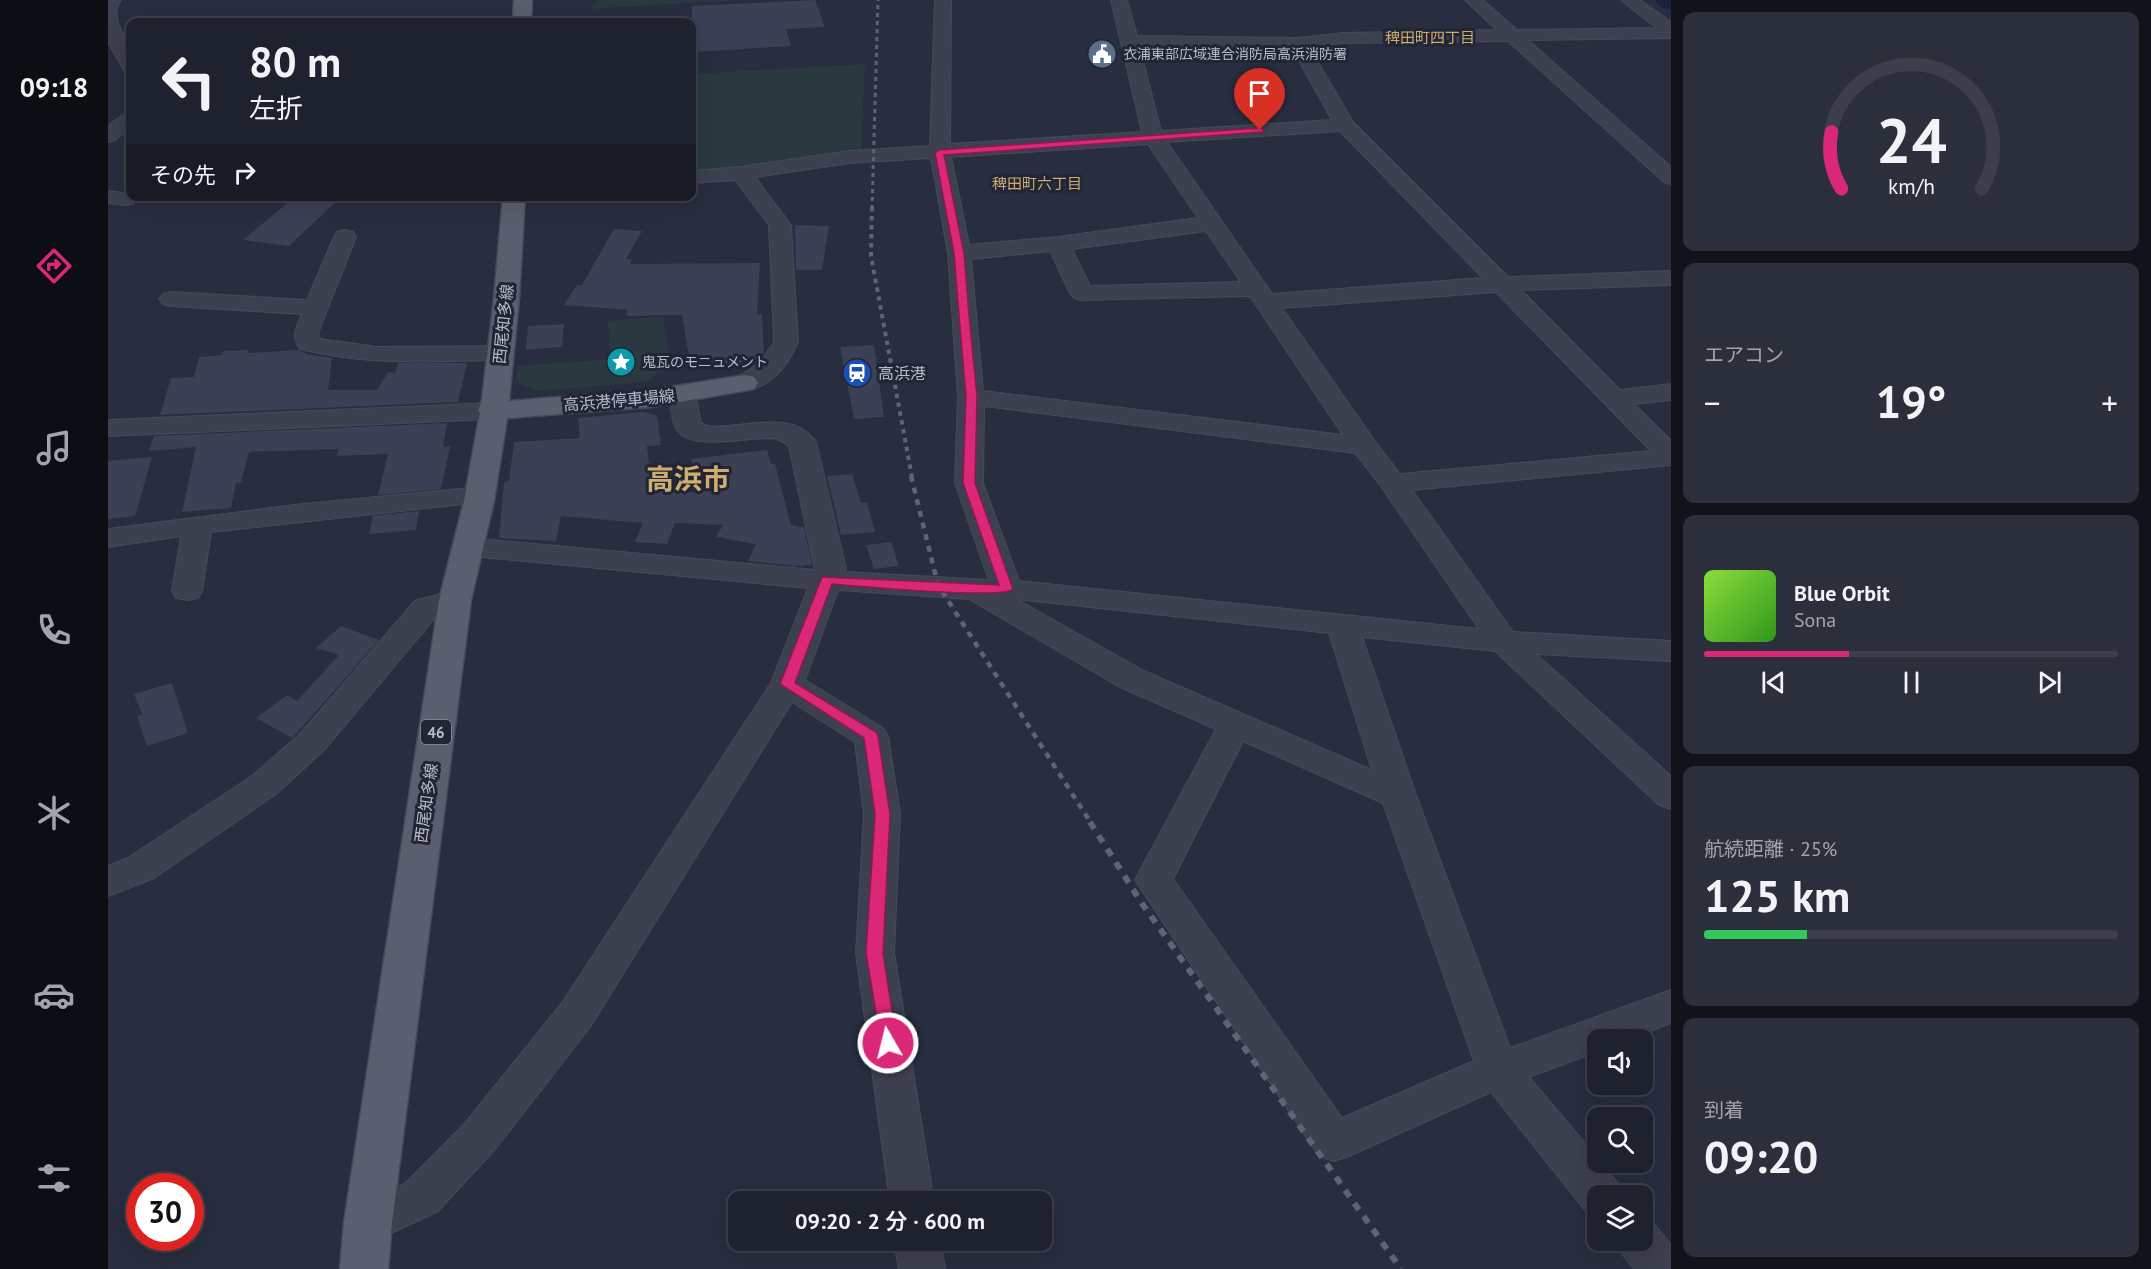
<!DOCTYPE html>
<html lang="ja">
<head>
<meta charset="utf-8">
<style>
  :root { --surface:#1e222f; --page:#2b2f3b; --text:#f1f3f6; --muted:#a1a4aa; --line:#3c3f4b; --accent:#db2777 }
  body { margin:0; font-family:"PT Sans","Noto Sans JP",sans-serif; background:var(--page); color:var(--text); height:100vh; display:flex; flex-direction:column; font-size:22px; white-space:nowrap }
  * { box-sizing:border-box; margin:0 }
  p { font-size:20px; color:var(--muted) }
  .icon { flex:none; width:33px; height:33px; fill:none; stroke:currentColor; stroke-width:2; stroke-linecap:round; stroke-linejoin:round }
  .map { position:relative; flex:1; overflow:hidden }
  .details { display:flex; flex-direction:column; gap:12px; padding:12px; background:#10131a; width:480px }
  .details>* { flex:none }
  .top-card { position:absolute; left:18px; top:18px; width:570px; height:183px; border-radius:12px; box-shadow:0 6px 24px #0002,0 0 0 2px var(--line); background:#1e222f; color:var(--text); overflow:hidden }
  .tools { position:absolute; left:1479px; top:1029px; display:grid; gap:12px }
  .tools a { display:grid; place-items:center; width:66px; height:66px; border-radius:12px; background:var(--surface); box-shadow:0 6px 24px #0002,0 0 0 2px var(--line); font-size:30px }
  .speed { position:absolute; left:18px; top:1173px; display:flex; gap:12px; font-size:30px; font-weight:700; text-align:center }
  .speed>* { display:grid; place-content:center; width:78px; height:78px; border-radius:50%; background:var(--surface); box-shadow:0 6px 24px #0002,0 0 0 2px var(--line); line-height:1 }
  .speed .limit { border:9px solid #d22; background:#fff; color:#111 }
  .pin { position:absolute; display:grid; place-items:center; width:51px; height:51px; color:#fff; margin:-62px -26px; border-radius:50% 50% 50% 0; rotate:-45deg; box-shadow:0 0 6px #0007 }
  .pin .icon { rotate:45deg }
  .me { position:absolute; width:66px; margin:-33px; rotate:352deg; stroke-linejoin:round; filter:drop-shadow(0 0 4px #0008) }
  .turn { display:flex; align-items:center; gap:21px; height:126px; padding:0 24px; font-size:27px }
  .turn .icon { width:78px; height:78px; stroke-width:2.5 }
  .turn b { display:block; font-size:42px; line-height:51px }
  .then { display:flex; align-items:center; height:57px; padding:0 24px; background:#0003; gap:12px; font-size:22px }
  .big { font-size:45px; font-weight:600; line-height:1.1 }
  .details .widget { flex:1; display:flex; flex-direction:column; justify-content:center; gap:9px; min-width:0; padding:0 21px; border-radius:12px; background:var(--page) }
  .details .dial { align-items:center; gap:0 }
  .dial svg { height:156px; overflow:visible; fill:none; stroke:var(--line); stroke-width:7; stroke-linecap:round; text-anchor:middle }
  .dial text { fill:var(--text); stroke:none }
  .song { display:flex; align-items:center; gap:18px }
  .cover { width:72px; height:72px; border-radius:9px; background:linear-gradient(135deg,hsl(90 70% 55%),hsl(110 70% 35%)) }
  .played { height:6px; border-radius:3px; background:linear-gradient(90deg,var(--accent) 35%,var(--line) 35%) }
  .keys { display:flex; justify-content:space-around; direction:ltr }
  .heat { display:flex; justify-content:space-between; align-items:center; font-size:33px; direction:ltr }
  .charge { height:9px; border-radius:4px; background:linear-gradient(90deg,#34c759 25%,var(--line) 0) }
  .trip { position:absolute; left:620px; top:1191px; width:324px; height:60px; border-radius:12px; background:var(--surface); box-shadow:0 6px 24px #0002,0 0 0 2px var(--line); font-weight:600; line-height:60px; text-align:center }
  main { display:flex; flex:1; min-height:0 }
  .tab-bar { display:flex; flex-direction:column; width:108px; justify-content:space-around; align-items:center; background:#0c0e13; color:var(--muted) }
  .tab-bar .icon { width:42px; height:42px }
  .tab-bar .selected { color:var(--accent) }
  .tab-bar b { font-size:27px; color:var(--text) }
  .map>svg:first-child { display:block }
  .green { fill:#2a3940 }
  .lines { fill:none; stroke-linecap:round; stroke-linejoin:round }
  .river { fill:#1c223d; fill-rule:evenodd }
  .building { fill:#3b4055 }
  .minor-casing { stroke:#464958; stroke-width:2 }
  .major-casing { stroke:#464958; stroke-width:3 }
  .minor { fill:#3c404f; fill-rule:evenodd }
  .major { fill:#5a5e6f; fill-rule:evenodd }
  .rail-far3 { stroke:#5f6376; stroke-width:3; stroke-dasharray:4 4; stroke-linecap:butt }
  .rail-far2 { stroke:#5f6376; stroke-width:4; stroke-dasharray:4.5 4.5; stroke-linecap:butt }
  .rail-far1 { stroke:#5f6376; stroke-width:4.5; stroke-dasharray:6 6; stroke-linecap:butt }
  .rail { stroke:#5f6376; stroke-width:6; stroke-dasharray:8 8; stroke-linecap:butt }
  .route { fill:#db2777; stroke:#8e194d; stroke-width:1.5 }
  .labels { text-anchor:middle; dominant-baseline:central; stroke-width:6; stroke-linejoin:round; paint-order:stroke }
  .far-poi-label { font-size:14px; fill:#b9bcca; stroke:#212535; text-anchor:start }
  .far-neighbourhood-label { font-size:15px; fill:#cdad70; stroke:#212535 }
  .shield { fill:#212535; stroke:#8b8f9d; stroke-width:1.5 }
  .shield-label { font-size:15px; font-weight:bold; fill:#b9bcca }
  .street-label { font-size:16px; fill:#b9bcca; stroke:#212535 }
  .poi-label { font-size:16px; fill:#b9bcca; stroke:#212535; text-anchor:start }
  .town-label { font-size:28px; font-weight:bold; fill:#cdad70; stroke:#212535 }
</style>
</head>
<body>
<main>
<nav class="tab-bar">
<b>09:18</b>
<svg class="icon selected" aria-label="directions" viewBox="0 0 24 24"><path d="M12 3l9 9-9 9-9-9zM9 14v-3h6M13 9l2 2-2 2"/></svg>
<svg class="icon" aria-label="music" viewBox="0 0 24 24"><path d="M9 18V5l10-2v13"/><circle cx="6" cy="18" r="3"/><circle cx="16" cy="16" r="3"/></svg>
<svg class="icon" aria-label="phone" viewBox="0 0 24 24"><path d="M5 4h4l2 5-3 2q2 4 5 5l2-3 5 2v4C11 20 4 13 5 4z"/></svg>
<svg class="icon" aria-label="climate" viewBox="0 0 24 24"><path d="M12 3v18M4 7l16 10M4 17L20 7"/></svg>
<svg class="icon" aria-label="car" viewBox="0 0 24 24"><path d="M5 17H2v-5l4-1 3-4h7l3 4 3 1v5h-3M9 17h6M6 11h13"/><circle cx="7" cy="17" r="2"/><circle cx="17" cy="17" r="2"/></svg>
<svg class="icon" aria-label="filters" viewBox="0 0 24 24"><path d="M4 7h16M4 17h16"/><circle cx="9" cy="7" r="2"/><circle cx="15" cy="17" r="2"/></svg>
</nav>
<div class="map">
<svg width="1563" height="1269" viewBox="0 0 1563 1269">
  <rect width="100%" height="100%" fill="#282d3f"/>
  <!-- green -->
  <path class="green" d="M490 0H631L482 9Z
    M757 64 753 151 638 168 584 172V74Z
    M555 316 563 371 551 372 538 382 430 391 408 382 409 366 502 359 500 321Z"/>
  <g class="lines">
    <!-- river -->
    <path class="river" d="M1547 0H1563V10L1554 8Z"/>
  </g>
  <!-- building -->
  <path class="building" d="M707 0 717 27 678 29 683 46 584 52V6Z
    M188 196H234L181 246 135 240Z
    M687 225 721 226 714 270H688Z
    M506 229 534 231 518 259H524L522 264 652 263 649 314H654L656 354 651 360 583 368 574 315 519 316V310L456 305 469 285H474Z
    M456 324 454 347 418 350 420 326Z
    M766 345 776 417 746 419 732 347Z
    M141 350 140 353 190 350 199 354 224 358 220 390H269L280 372 287 373 290 363H359L350 402 52 415 63 378 86 377 91 357 114 355 115 351Z
    M536 412 549 416 553 445 539 446 544 488 590 493 583 459 659 450 663 464H667L683 525 696 527 704 565 687 566 640 561 648 544 608 537 615 525 567 523 559 544 527 542 535 523 453 516 448 541 391 538 396 482 401 481 406 442 472 438 470 418Z
    M339 423 335 447 342 446 333 489 270 495 280 454 228 456 231 449 141 452 133 482 128 483 123 508 74 512 88 447 41 451 46 436Z
    M44 457 27 516 0 519V461Z
    M744 474 753 503 759 502 767 532 733 535 719 476Z
    M311 511 308 530 261 534 265 516Z
    M783 542 791 566 766 569 758 545Z
    M233 626 271 640 190 732 184 738 148 718 179 695 189 701 231 655 208 648Z
    M64 683 80 733 39 746 29 716 34 714 26 694Z"/>
  <g class="lines">
    <!-- minor casing -->
    <g class="minor-casing">
      <path id="minor" d="M0 0H13C0 18 19 37 22 51 24 57 22 65 22 71L16 70 0 42Z
        M827 0H843L842 144 1034 132 1003 0H1019L1029 36 1190 38 1236 33 1389 30 1357 0H1375L1409 30 1549 28 1513 0H1532L1563 22V38L1420 40 1563 167V184L1556 182 1400 41 1236 43 1201 47 1245 122 1400 277 1563 271V285L1413 290 1512 390 1563 384V400L1526 404 1563 441V465L1304 490 1405 632 1563 641V661L1428 654 1563 776V809L1551 805 1387 651 1254 637 1308 795 1402 1048 1563 990V1023L1519 1040H1490V1051L1421 1077 1490 1159V1162H1493L1509 1182 1515 1196H1490V1215L1477 1210 1383 1092 1241 1156 1226 1161 1211 1156 1027 880 1108 729 1012 687 861 599 730 590 697 680 775 728 780 736 792 814 786 953 826 1202H782L748 953 756 814 747 742 684 702 482 1027 388 1148 330 1211 260 1244 244 1238 237 1223 244 1208 298 1183 358 1122 454 1003 663 683 700 588 362 556 352 553 347 547 352 541 362 538 707 570 681 446C677 443 673 440 669 439 648 433 578 456 567 426 563 417 563 404 561 394L565 389 574 386 583 389 587 394 593 423 599 426C633 430 684 407 708 442L738 568 737 572 881 580 847 483 850 397 840 253 823 158 742 163 647 177 683 225 690 342C680 366 657 396 628 388L624 383 628 378 653 362 666 342 661 225 627 180 584 183V171L633 167 742 151 822 146ZM1031 46 1184 48 1224 120 1053 131ZM1232 131 1375 278 1164 294 1059 142ZM1040 144 1090 218 950 237 861 245 843 157ZM1098 231 1133 282 982 286 964 249ZM942 251 962 293 966 298 974 300 1142 296 1235 435 875 391 863 259ZM1388 292 1543 451 1292 474 1266 440 1174 308ZM876 406 1247 453 1275 489 1371 629 911 581 875 483ZM908 599 1221 633 1264 770 1036 671ZM1135 741 1275 803 1366 1061 1234 1118 1065 879Z
        M22 113V128L7 140 0 142V126L15 115Z
        M0 191 22 194V196L28 199 25 204 17 205 0 203Z
        M237 230 245 232 248 237 210 333 212 339 270 347 392 346 401 348 404 353 401 358 392 360C324 361 259 366 192 349 183 336 188 328 194 314L63 306 55 304 51 299 55 294 63 292 199 300 226 237 229 232Z
        M384 403 393 405 397 411 393 417 384 419 0 436V420Z
        M372 487 382 489 386 495 382 501 103 532 94 591 90 598 79 600 68 598 64 591 73 536 0 547V529L186 505Z
        M347 590 358 593 362 600 358 607 329 615 216 750 168 794 46 878 0 896V866L20 858 144 776 192 734 307 601Z
        M1534 1220 1547 1225 1563 1245V1269H1526L1515 1255 1508 1240H1534Z
        M786 1240H832L837 1269H791Z"/>
    </g>
    <!-- major casing -->
    <g class="major-casing">
      <path id="major" d="M406 0H424L423 22H405Z
        M395 196H417L411 298 401 401 543 390 637 375 646 377 650 383 646 389 543 407 399 418 386 501 363 600 284 1223 280 1269H232L236 1223 331 600 356 501 372 413 370 411 374 400 386 298Z"/>
    </g>
    <!-- minor -->
    <use href="#minor" class="minor"/>
    <!-- major -->
    <use href="#major" class="major"/>
    <!-- rail-far3 -->
    <path class="rail-far3" d="M764 209 770 0"/>
    <!-- rail-far2 -->
    <path class="rail-far2" d="M764 207 763 256 804 477"/>
    <!-- rail-far1 -->
    <path class="rail-far1" d="M803 476 830 585 983 823"/>
    <!-- rail -->
    <path class="rail" d="M982 822 1033 902 1293 1269"/>
  </g>
  <!-- route -->
  <path class="route" d="M1152 128 1155 129V132L836 155 856 253 861 315 869 397 867 483 905 589C894 600 750 586 724 584L687 683 768 732 770 736 782 814 775 953 789 1043 786 1049 780 1051 774 1049 758 953 767 814 756 738 672 684 714 577 891 585 855 483 858 397 851 315 846 253 827 153 831 150Z"/>
  <!-- icons -->
  <defs>
    <g id="civic-disc" transform="scale(1.5)"><circle r="9.5" fill="#5c6f8a" stroke="#212535"/><path d="M-.6-6.5H3V-4.5H.6V-3L4-1V1h2V6H-6V1h2V-1L-.6-3ZM-1.2 2.5V6h2.4V2.5Z" fill="#fff"/></g>
    <g id="sight-disc" transform="scale(1.5)"><circle r="9.5" fill="#0f9aa8" stroke="#212535"/><path d="M0-6L1.8-2.2L6-1.7L2.9 1.2L3.7 5.4L0 3.3L-3.7 5.4L-2.9 1.2L-6-1.7L-1.8-2.2Z" fill="#fff"/></g>
    <g id="station-disc" transform="scale(1.5)"><circle r="9.5" fill="#1a4fb4" stroke="#212535"/><path d="M-3-6H3Q5-6 5-4V2Q5 4 3 4L4.5 6H3L1.5 4h-3L-3 6H-4.5L-3 4Q-5 4-5 2V-4Q-5-6-3-6ZM-3.5-4v3h7v-3ZM-3.5 1v1.5H-2V1ZM2 1v1.5H3.5V1Z" fill="#fff"/></g>
  </defs>
  <g fill-rule="evenodd">
    <use href="#civic-disc" x="994" y="54"/>
    <use href="#sight-disc" x="513" y="362"/>
    <use href="#station-disc" x="749" y="373"/>
  </g>
  <g class="labels">
    <!-- far-poi labels -->
    <g class="far-poi-label">
      <text x="1015" y="54">衣浦東部広域連合消防局高浜消防署</text>
      <text x="534" y="362">鬼瓦のモニュメント</text>
    </g>
    <!-- far-neighbourhood labels -->
    <g class="far-neighbourhood-label">
      <text x="1322" y="37">稗田町四丁目</text>
      <text x="929" y="183">稗田町六丁目</text>
    </g>
    <!-- shield labels -->
    <rect class="shield" x="313" y="720" width="30" height="24" rx="4.5"/>
    <g class="shield-label">
      <text x="328" y="732">46</text>
    </g>
    <!-- street labels -->
    <g class="street-label">
      <text transform="translate(395 324) rotate(-84)">西尾知多線</text>
      <text transform="translate(511 400) rotate(-5)">高浜港停車場線</text>
      <text transform="translate(318 803) rotate(-82)">西尾知多線</text>
    </g>
    <!-- poi labels -->
    <g class="poi-label">
      <text x="770" y="373">高浜港</text>
    </g>
    <!-- town labels -->
    <g class="town-label">
      <text x="580" y="478">高浜市</text>
    </g>
  </g>
</svg>
<div class="tools">
<a><svg class="icon" aria-label="sound" viewBox="0 0 24 24"><path d="M4 9h4l5-4v14l-5-4H4zM17 9q2 3 0 6"/></svg></a>
<a><svg class="icon" aria-label="search" viewBox="0 0 24 24"><circle cx="10" cy="10" r="6"/><path d="M15 15l6 6"/></svg></a>
<a><svg class="icon" aria-label="layers" viewBox="0 0 24 24"><path d="M12 4l9 5-9 5-9-5zM3 14l9 5 9-5"/></svg></a>
</div>
<div class="speed"><div class="limit">30</div></div>
<div class="pin" style="left:1152px;top:130px;background:#d93025"><svg class="icon" aria-label="arrive" viewBox="0 0 24 24"><path d="M6 21V4h12l-3 4 3 4H6"/></svg></div>
<svg class="me" style="left:780px;top:1043px" viewBox="-20 -20 40 40"><circle r="17" fill="#db2777" stroke="#fff" stroke-width="3"/><path d="M0-11L8 9 0 5-8 9z" fill="#fff"/></svg>
<div class="trip">09:20 · 2 分 · 600 m</div>
<div class="top-card">
<div class="turn"><svg class="icon" aria-label="left" viewBox="0 0 24 24"><path d="M17 20v-9H6M10 6l-5 5 5 5"/></svg><div><b>80 m</b>左折</div></div>
<div class="then">その先<svg class="icon" aria-label="right" viewBox="0 0 24 24"><path d="M7 20v-9h11M14 6l5 5-5 5"/></svg></div>
</div>
</div>
<section class="details">
<div class="widget dial"><svg viewBox="0 0 100 80">
<path d="M14 69A42 42 0 1 1 86 69"/>
<path d="M14 69A42 42 0 0 1 9 40" stroke="#db2777"/>
<text x="50" y="56" font-size="32" font-weight="700">24</text>
<text x="50" y="72" font-size="11">km/h</text>
</svg></div>
<div class="widget"><p>エアコン</p>
<div class="heat"><a>−</a><b class="big">19°</b><a>+</a></div>
</div>
<div class="widget">
<div class="song"><i class="cover"></i><div><b>Blue Orbit</b><p>Sona</p></div></div>
<div class="played"></div>
<div class="keys"><svg class="icon" aria-label="previous" viewBox="0 0 24 24"><path d="M18 5L8 12l10 7zM5 5v14"/></svg><svg class="icon" aria-label="pause" viewBox="0 0 24 24"><path d="M8 5v14M16 5v14"/></svg><svg class="icon" aria-label="next" viewBox="0 0 24 24"><path d="M6 5l10 7-10 7zM19 5v14"/></svg></div>
</div>
<div class="widget"><p>航続距離 · 25%</p><b class="big">125 km</b><div class="charge"></div></div>
<div class="widget"><p>到着</p><b class="big">09:20</b></div>
</section>
</main>
</body>
</html>
